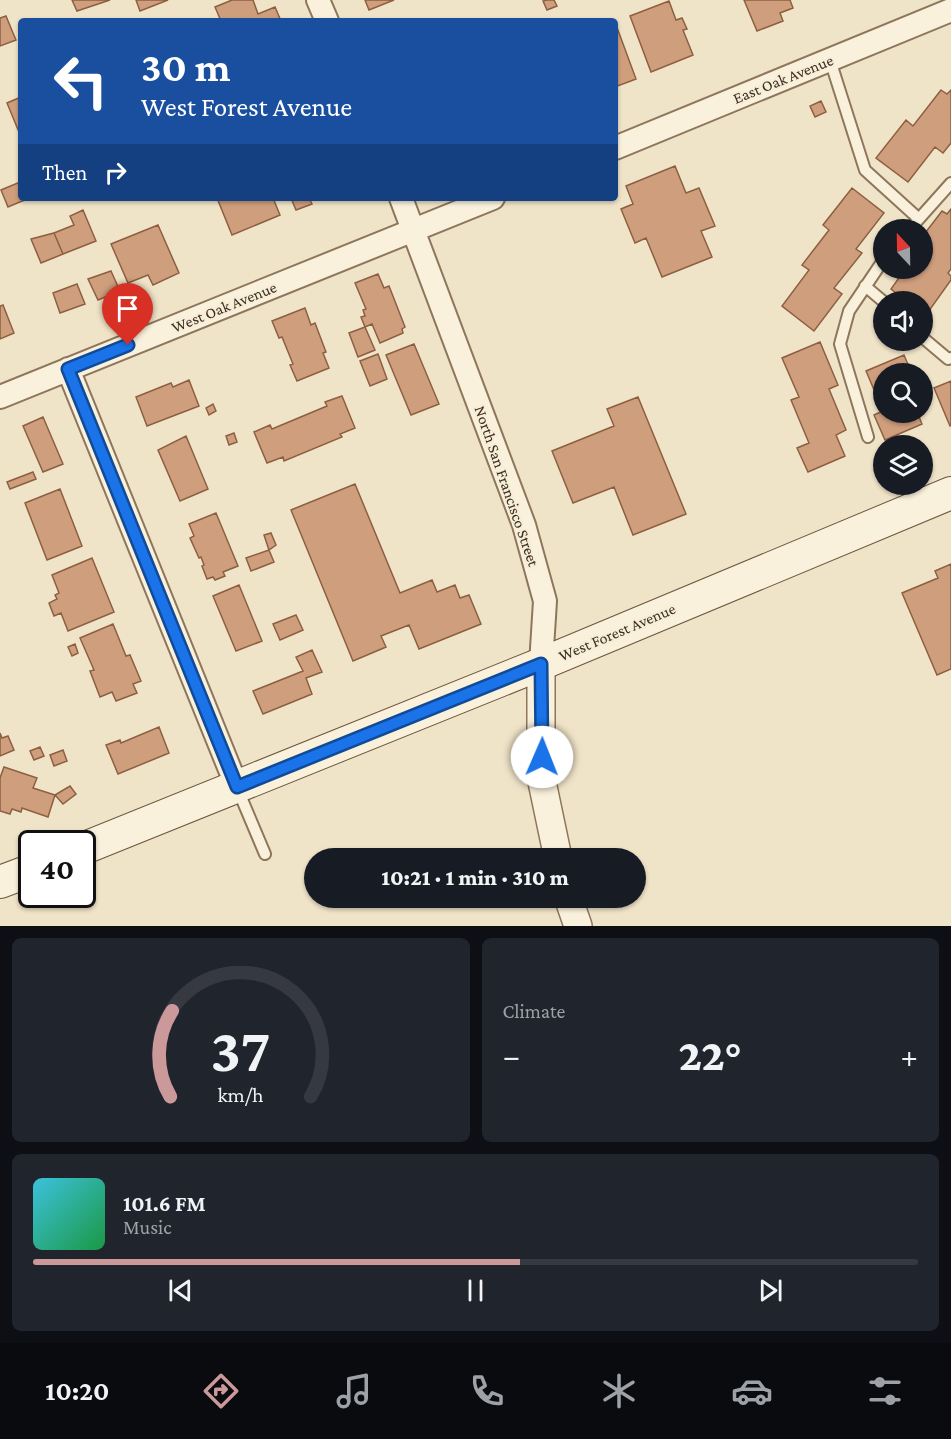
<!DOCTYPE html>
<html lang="en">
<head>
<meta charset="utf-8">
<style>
  :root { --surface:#171b24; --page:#20242c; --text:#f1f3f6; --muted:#9ea1a6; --line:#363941; --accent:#cc999b }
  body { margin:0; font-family:"Crimson Pro",serif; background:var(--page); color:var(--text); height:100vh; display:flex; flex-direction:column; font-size:22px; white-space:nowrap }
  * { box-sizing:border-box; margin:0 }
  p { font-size:20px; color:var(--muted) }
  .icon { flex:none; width:33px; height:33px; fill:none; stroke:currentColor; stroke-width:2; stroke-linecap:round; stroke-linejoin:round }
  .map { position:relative; height:926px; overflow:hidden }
  .panel { display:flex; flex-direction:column; gap:12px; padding:12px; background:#0d0f14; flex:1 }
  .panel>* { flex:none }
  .banner { position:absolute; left:18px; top:18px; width:600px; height:183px; border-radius:6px; box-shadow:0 2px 4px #0004; background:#1a4fa0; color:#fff; overflow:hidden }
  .needle { width:39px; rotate:338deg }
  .controls { position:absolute; left:873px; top:219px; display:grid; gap:12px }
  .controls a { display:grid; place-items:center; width:60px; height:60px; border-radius:50%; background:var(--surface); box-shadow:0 2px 4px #0004; font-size:30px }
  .speed { position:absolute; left:18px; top:830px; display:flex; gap:12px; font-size:30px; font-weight:700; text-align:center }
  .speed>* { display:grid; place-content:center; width:78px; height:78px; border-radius:50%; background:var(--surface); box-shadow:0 2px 4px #0004; line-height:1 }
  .speed .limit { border:3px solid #111; border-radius:9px; background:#fff; color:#111 }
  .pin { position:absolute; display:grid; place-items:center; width:51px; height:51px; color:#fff; margin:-62px -26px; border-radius:50% 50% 50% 0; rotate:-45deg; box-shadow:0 0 6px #0007 }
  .pin .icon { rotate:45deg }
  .me { position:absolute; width:66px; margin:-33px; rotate:1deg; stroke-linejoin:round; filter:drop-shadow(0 0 4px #0008) }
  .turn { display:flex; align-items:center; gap:21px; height:126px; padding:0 24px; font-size:27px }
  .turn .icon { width:78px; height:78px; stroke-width:2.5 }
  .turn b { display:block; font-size:42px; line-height:51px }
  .then { display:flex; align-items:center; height:57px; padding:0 24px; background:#0003; gap:12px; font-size:22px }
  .big { font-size:45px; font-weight:800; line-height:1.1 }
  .panel .widget { flex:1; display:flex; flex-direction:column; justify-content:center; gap:9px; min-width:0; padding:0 21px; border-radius:9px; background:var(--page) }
  .panel .dial { align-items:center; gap:0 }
  .dial svg { height:156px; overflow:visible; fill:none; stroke:var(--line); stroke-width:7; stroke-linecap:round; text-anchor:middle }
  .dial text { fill:var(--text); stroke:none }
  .song { display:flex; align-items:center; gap:18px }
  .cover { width:72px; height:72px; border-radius:9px; background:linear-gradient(135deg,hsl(190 70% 55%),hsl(140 70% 35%)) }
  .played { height:6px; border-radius:3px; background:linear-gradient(90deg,var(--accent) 55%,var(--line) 55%) }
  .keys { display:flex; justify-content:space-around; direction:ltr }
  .heat { display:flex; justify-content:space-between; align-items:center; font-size:33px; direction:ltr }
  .panel .tiles { flex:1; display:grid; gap:12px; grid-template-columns:1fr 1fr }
  .widget:last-child { grid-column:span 2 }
  .trip { position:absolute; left:304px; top:848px; width:342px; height:60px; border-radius:30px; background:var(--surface); box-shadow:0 2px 4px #0004; font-weight:800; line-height:60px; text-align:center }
  .dock { display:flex; height:96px; justify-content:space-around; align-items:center; background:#090b0e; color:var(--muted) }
  .dock .icon { width:42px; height:42px }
  .dock .selected { color:var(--accent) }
  .dock b { font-size:27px; color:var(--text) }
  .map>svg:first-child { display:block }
  .building { fill:#cf9f7d; stroke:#8d5f41; stroke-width:1.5 }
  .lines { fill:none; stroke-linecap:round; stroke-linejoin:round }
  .service-casing { stroke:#8d765c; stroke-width:14 }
  .minor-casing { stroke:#8d765c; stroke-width:26 }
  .tertiary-casing { stroke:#8d765c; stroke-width:30 }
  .secondary-casing { stroke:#6f573f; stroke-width:34 }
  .service { stroke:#faf1dc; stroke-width:10 }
  .minor { stroke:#faf1dc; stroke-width:22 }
  .tertiary { stroke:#faf1dc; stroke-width:27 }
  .secondary { stroke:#faf1dc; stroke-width:32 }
  .route-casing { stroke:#114b97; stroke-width:15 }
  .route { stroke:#1a73e8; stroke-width:10 }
  .labels { text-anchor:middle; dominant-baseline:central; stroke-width:4.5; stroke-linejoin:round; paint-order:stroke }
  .street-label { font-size:16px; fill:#3d2e20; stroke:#f7eed8 }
</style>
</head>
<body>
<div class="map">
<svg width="951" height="926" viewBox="0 0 951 926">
  <rect width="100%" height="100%" fill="#f0e4c8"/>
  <!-- building -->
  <path class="building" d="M72 0H110L77 11Z
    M136 0H168L140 11Z
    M232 0H253L258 14 275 7 281 21H221L215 7Z
    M365 0H394L369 10Z
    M547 0H554L557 6 547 10 543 1Z
    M744 0H790L793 8 780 13 783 21 757 31Z
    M669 1 676 20 682 18 687 29 683 30 693 55 651 72 630 16Z
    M6 16 16 40 0 46V18Z
    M615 22 636 79 615 87Z
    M941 90 947 94 951 90V143L943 153 935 147 908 182 876 158 906 120 913 126Z
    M21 97V137L7 103Z
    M821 101 826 112 815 117 810 106Z
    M675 166 686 193 699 188 715 226 701 231 712 257 662 277 646 238 635 243 621 209 633 204 626 186Z
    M20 182 21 198 27 199 8 207 1 190Z
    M852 188 884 213 856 249 862 253 834 288 842 294 814 331 782 306 809 270 802 265 829 230 823 225Z
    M217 198H273L280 215 232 235Z
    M291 198H309L312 204 296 210Z
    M951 209V269L948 273 951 276V280L926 315 922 312V302H908L891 289 906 268H922V237L942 211 947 214Z
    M83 210 96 241 63 254 54 233 74 225 70 216Z
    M158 225 179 273 153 285 148 275 128 283 111 244Z
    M54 233 63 254 41 263 31 239Z
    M111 271 120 291 98 300 88 279Z
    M378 274 384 288 389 286 405 327 402 329 403 333 380 343 372 324 365 327 361 317 365 316 363 310 366 309 355 283Z
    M77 284 85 304 60 313 53 293Z
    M3 305 14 333 0 339V306Z
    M305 308 311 325 315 323 326 352 323 353 329 368 297 381 290 365 293 364 282 337 279 338 272 321Z
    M365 327 375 350 358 357 349 333Z
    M820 342 838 385 829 389 846 430 836 435 845 456 808 472 797 448 809 443 791 400 799 397 782 358Z
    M414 344 439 404 411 415 386 355Z
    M378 354 387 379 370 386 360 361Z
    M904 355 912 374H884V412H917L922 424 885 440 874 415 883 411 866 371Z
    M189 380 199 406 147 426 136 397 171 383 173 387Z
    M951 381V425L950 426 934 388Z
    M342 396 355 428 340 434 342 437 284 461 283 457 267 463 254 432 270 425 272 429 327 406 325 402Z
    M638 397 686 514 633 535 614 487 573 503 552 451 614 426 607 409Z
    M213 404 216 411 209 415 206 408Z
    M43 417 63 464 43 472 23 426Z
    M234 433 237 442 229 445 226 436Z
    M186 436 208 489 180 501 158 450Z
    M33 472 36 479 10 489 7 482Z
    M355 484 400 593 432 580 437 592 455 585 460 598 469 595 481 624 419 649 409 625 381 636 386 647 353 661 291 510Z
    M60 489 82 546 47 560 25 503Z
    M216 513 238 566 223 572 225 576 215 580 213 577 207 579 202 566 204 565 201 557 199 558 190 538 194 536 189 524Z
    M271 533 276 545 269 550 264 535Z
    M269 550 274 562 251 571 246 558Z
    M92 558 114 612 68 631 61 613 54 616 49 603 57 599 55 595 59 593 52 575Z
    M951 564V669L937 675 902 593 938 578 935 571Z
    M239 585 262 641 236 651 213 596Z
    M296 615 303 630 280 640 273 624Z
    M113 624 126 656 130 655 141 681 133 684 137 693 116 701 112 692 100 697 90 671 94 670 80 638Z
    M75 644 78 653 72 656 68 647Z
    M312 650 322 672 306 678 312 694 263 714 253 691 303 671 296 657Z
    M159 727 169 753 118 774 106 745 120 740 121 743Z
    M0 733 2 738 8 736 14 750 0 756Z
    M40 747 44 756 34 760 30 751Z
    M63 750 67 761 54 766 50 755Z
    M4 767 37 778 33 788 55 795 48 817 22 808 21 812 12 809 10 814 0 811V778Z
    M70 786 76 794 63 804 55 795Z"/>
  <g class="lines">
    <!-- service casing -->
    <g class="service-casing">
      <path id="service" d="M830 60 865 170 919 219
        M909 230 951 183
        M865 286 884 302
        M922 337 948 359 951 358
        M868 437 840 344 849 311 884 259
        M238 790 265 854"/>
    </g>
    <!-- minor casing -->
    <g class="minor-casing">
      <path id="minor" d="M318 0 327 21
        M615 148 951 10
        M401 198 524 525 545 601 541 664
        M68 369 237 787
        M0 397 493 198"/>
    </g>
    <!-- tertiary casing -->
    <g class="tertiary-casing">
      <path id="tertiary" d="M541 664V777L558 858
        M568 897 578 926"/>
    </g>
    <!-- secondary casing -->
    <g class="secondary-casing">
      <path id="secondary" d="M82 849 541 664 951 493
        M0 882 32 870"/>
    </g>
    <!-- service -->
    <use href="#service" class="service"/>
    <!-- minor -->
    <use href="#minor" class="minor"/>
    <!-- tertiary -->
    <use href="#tertiary" class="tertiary"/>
    <!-- secondary -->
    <use href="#secondary" class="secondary"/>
  </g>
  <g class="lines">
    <!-- route casing -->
    <g class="route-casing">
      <path id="route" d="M128 345 68 369 237 787 541 664 542 757"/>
    </g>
    <!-- route -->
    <use href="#route" class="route"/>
  </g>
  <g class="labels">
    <!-- street labels -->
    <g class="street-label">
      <text transform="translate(783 79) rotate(-22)">East Oak Avenue</text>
      <text transform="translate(224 307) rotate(-22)">West Oak Avenue</text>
      <text transform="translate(507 486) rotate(71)">North San Francisco Street</text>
      <text transform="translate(617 632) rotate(-23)">West Forest Avenue</text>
    </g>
  </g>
</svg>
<div class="controls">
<a><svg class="needle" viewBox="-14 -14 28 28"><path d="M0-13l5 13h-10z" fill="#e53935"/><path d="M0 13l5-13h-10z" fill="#9ea1a6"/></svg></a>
<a><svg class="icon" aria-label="sound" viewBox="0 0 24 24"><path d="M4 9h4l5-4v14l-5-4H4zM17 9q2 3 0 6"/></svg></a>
<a><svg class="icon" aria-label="search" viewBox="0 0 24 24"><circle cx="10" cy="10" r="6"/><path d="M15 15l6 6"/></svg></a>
<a><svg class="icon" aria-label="layers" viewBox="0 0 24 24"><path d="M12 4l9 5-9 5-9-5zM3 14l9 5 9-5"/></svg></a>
</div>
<div class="speed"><div class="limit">40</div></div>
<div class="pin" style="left:128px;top:345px;background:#d93025"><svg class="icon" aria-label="arrive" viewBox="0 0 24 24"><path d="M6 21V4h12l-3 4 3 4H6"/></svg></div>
<svg class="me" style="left:542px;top:757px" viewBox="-20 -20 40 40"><circle r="19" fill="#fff"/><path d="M0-13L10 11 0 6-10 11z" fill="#1a73e8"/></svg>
<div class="trip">10:21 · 1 min · 310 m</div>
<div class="banner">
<div class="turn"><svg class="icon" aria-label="left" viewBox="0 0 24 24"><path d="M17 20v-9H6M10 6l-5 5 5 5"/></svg><div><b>30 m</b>West Forest Avenue</div></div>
<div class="then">Then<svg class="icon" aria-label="right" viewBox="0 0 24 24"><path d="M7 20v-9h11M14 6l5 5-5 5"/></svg></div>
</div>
</div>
<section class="panel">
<div class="tiles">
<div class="widget dial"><svg viewBox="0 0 100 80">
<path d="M14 69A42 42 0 1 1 86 69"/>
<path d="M14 69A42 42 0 0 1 15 25" stroke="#cc999b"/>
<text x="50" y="56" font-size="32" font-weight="700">37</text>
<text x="50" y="72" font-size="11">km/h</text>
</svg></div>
<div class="widget"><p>Climate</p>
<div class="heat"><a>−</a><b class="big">22°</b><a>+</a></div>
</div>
<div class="widget">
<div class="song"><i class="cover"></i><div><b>101.6 FM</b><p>Music</p></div></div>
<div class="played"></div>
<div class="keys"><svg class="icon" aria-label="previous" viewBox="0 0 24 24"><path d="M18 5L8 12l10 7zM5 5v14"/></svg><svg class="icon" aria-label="pause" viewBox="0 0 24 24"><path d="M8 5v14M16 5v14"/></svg><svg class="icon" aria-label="next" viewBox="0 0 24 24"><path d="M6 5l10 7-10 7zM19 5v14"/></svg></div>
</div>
</div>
</section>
<nav class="dock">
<b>10:20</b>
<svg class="icon selected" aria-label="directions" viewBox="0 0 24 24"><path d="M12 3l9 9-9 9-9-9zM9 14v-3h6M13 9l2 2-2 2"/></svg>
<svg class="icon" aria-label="music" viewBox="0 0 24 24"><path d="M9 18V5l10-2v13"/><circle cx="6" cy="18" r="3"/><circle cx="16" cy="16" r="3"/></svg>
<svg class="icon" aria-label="phone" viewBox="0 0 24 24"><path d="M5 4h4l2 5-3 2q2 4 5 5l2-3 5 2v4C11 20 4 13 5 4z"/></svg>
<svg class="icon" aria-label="climate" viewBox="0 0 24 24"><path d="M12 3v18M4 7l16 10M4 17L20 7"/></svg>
<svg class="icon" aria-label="car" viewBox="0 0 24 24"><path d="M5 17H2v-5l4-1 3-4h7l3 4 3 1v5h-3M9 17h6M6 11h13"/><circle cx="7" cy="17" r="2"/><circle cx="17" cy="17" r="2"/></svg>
<svg class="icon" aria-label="filters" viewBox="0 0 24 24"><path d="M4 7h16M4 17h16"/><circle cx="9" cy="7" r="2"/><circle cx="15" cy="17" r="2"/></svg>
</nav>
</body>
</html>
